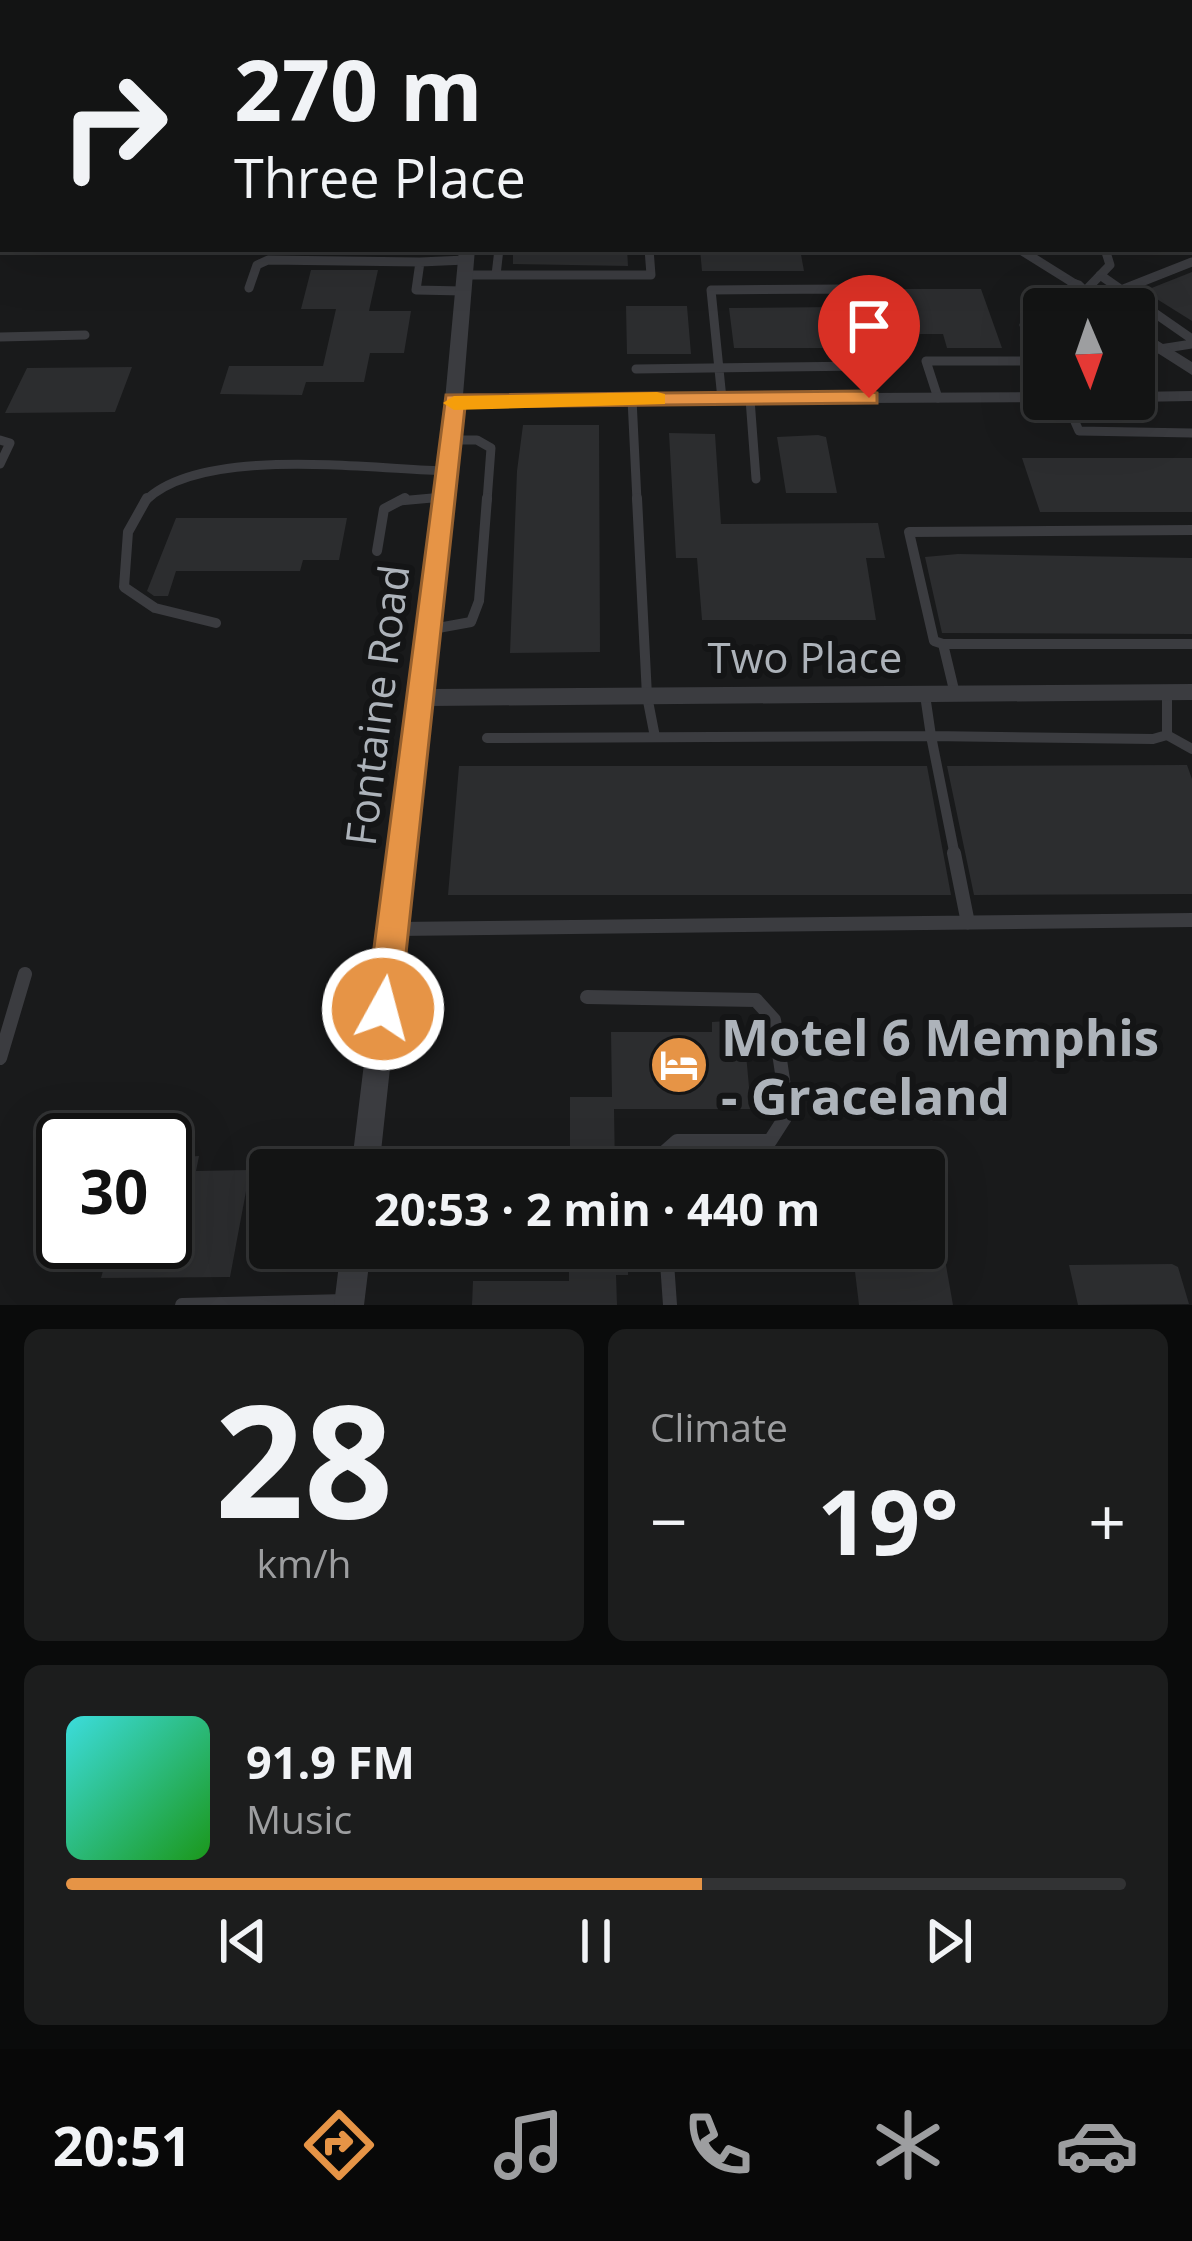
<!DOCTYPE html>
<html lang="en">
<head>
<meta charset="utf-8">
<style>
  :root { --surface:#131414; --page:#1c1d1d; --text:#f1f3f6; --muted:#9d9ea0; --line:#323334; --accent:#e69446 }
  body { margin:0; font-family:"Open Sans",sans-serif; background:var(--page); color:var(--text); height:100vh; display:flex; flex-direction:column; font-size:45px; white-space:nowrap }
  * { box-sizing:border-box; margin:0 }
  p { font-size:39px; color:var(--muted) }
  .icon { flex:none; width:66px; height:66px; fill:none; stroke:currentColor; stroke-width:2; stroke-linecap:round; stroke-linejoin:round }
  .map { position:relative; height:1305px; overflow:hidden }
  .sheet { display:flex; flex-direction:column; gap:24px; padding:24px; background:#0a0b0b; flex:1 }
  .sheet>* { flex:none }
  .guide { position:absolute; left:0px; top:0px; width:1194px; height:252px; box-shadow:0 12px 48px #0002,0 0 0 3px var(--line); background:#131414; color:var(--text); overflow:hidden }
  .needle { width:78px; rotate:178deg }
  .fabs { position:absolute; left:1023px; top:288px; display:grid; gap:24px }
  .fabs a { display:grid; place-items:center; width:132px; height:132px; border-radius:12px; background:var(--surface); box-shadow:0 12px 48px #0002,0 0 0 3px var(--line); font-size:60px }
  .speed { position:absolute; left:36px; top:1113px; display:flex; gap:24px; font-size:60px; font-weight:700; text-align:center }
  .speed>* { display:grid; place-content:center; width:156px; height:156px; border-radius:50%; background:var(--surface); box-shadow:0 12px 48px #0002,0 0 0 3px var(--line); line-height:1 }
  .speed .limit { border:6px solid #111; border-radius:18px; background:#fff; color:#111 }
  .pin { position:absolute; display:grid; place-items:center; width:102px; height:102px; color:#fff; margin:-123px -51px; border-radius:50% 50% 50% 0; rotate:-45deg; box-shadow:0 0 12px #0007 }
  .pin .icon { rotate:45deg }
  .me { position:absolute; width:132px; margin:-66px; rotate:7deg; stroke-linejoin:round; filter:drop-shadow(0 0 9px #0008) }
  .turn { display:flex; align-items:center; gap:42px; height:252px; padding:0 36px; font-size:54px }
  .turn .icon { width:156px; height:156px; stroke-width:2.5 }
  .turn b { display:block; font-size:84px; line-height:102px }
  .big { font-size:90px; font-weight:700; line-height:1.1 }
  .sheet .card { flex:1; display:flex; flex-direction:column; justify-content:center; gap:18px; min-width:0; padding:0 42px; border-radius:18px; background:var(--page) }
  .sheet .dial { align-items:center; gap:0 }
  .dial b { font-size:156px; line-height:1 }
  .song { display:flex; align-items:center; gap:36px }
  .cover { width:144px; height:144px; border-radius:18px; background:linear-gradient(135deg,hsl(180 70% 55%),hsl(120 70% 35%)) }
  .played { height:12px; border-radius:6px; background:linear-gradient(90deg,var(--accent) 60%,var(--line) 60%) }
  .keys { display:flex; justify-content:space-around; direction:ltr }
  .heat { display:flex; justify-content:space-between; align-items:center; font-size:66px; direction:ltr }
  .sheet .tiles { flex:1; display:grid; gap:24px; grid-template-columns:1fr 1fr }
  .card:last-child { grid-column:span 2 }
  .trip { position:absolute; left:249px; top:1149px; width:696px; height:120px; border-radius:12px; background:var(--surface); box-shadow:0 12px 48px #0002,0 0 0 3px var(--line); font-weight:700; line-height:120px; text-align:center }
  .menu { display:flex; height:192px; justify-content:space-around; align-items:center; background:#080808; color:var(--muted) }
  .menu .icon { width:84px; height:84px }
  .menu .current { color:var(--accent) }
  .menu b { font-size:54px; color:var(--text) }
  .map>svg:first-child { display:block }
  .building { fill:#2c2d2f }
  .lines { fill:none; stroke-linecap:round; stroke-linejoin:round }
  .lane-far3 { stroke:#3b3c40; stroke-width:6 }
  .lane-far2 { stroke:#3b3c40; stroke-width:9 }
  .lane-far1 { stroke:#3b3c40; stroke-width:10 }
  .lane { stroke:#3b3c40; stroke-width:14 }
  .street { fill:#3b3c40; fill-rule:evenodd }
  .secondary { fill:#494c50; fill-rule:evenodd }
  .primary { fill:#575a5f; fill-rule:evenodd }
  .highway { fill:#676b71; fill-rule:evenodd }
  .primary-bridge { stroke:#575a5f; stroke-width:21 }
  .route { fill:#e69446; stroke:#96602e; stroke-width:3 }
  .slow { fill:#f59e0b }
  .labels { text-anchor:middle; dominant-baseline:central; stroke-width:12; stroke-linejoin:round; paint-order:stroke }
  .street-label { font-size:42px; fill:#adb3ba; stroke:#141516 }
  .near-poi-label { font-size:51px; font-weight:bold; fill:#adb3ba; stroke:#141516; text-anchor:start }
</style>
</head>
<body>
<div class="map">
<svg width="1192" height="1305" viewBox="0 0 1192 1305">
  <rect width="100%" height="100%" fill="#191a1b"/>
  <!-- building -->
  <path class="building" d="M513 249H627L628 266 513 264Z
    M700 249H800L804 271H702Z
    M311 270H378L369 311H411L404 353H370L364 382H306L302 395 220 394 229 366H323L336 309H301Z
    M1192 272V321L1144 291Z
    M863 289H981L1002 348H947L943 334H874Z
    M626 306H687L691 354H627Z
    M837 307 846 348H734L729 308Z
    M132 367 115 412 5 413 27 368Z
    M523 425H599L600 652 510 653 517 471Z
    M669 433 715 434 721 524 878 523 885 558H866L876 620H702L697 558H676Z
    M818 435 826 437 837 493H786L777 437Z
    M1022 458H1192V512H1040Z
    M176 518H347L339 560H303L300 571H176L168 596H154L147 591Z
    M958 554 1192 558V634L942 633 925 557Z
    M1187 765 1192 779V894L974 895 947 766Z
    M459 766H927L951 895H448Z
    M727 1021 728 1032H744L751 1109H614L615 1170H570V1097H612L611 1032H712V1022Z
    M199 1156 196 1171 250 1170 230 1277 101 1278 111 1242H165V1158Z
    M569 1248H616L617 1259H628V1275H616L617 1305H472L473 1281H569Z
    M944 1254 953 1305H859L853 1255Z
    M1172 1264 1178 1267 1189 1304 1078 1305 1069 1265Z"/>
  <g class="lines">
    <!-- lane-far3 -->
    <path class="lane-far3" d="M0 13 3 9
      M0 24 2 31"/>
    <!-- lane-far2 -->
    <path class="lane-far2" d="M1019 249 1075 284
      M465 275H651L649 249
      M496 275 499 249
      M1100 275 1192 339
      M249 288 257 265 268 260 420 262
      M1121 290 1192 262
      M463 291 416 290 420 262 466 260
      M1047 309 1083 293 1110 265 1105 249
      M1024 325 1044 311
      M0 337 85 335
      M1160 349 1192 344
      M636 369 865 366
      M938 398 926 361H1044
      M632 399 637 501
      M722 399 711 290 844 289 849 294 869 398
      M750 399 756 479
      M1065 399 1079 431 1192 433
      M0 440 10 443 0 464
      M449 440H477L491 448 487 501
      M145 501C201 445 370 469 446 471
      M399 501 443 497"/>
    <!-- lane-far1 -->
    <path class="lane-far1" d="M147 498 128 532 124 587 155 608 216 623
      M637 498 647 696 655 737
      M377 551 384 509 405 498
      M427 630 471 622 479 601 487 498
      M943 644H1192
      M955 694 943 644 934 641 909 532 1192 530
      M1167 735 1192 749
      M487 738 931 736 925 695
      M955 856 931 736 1153 739 1167 735V692"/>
    <!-- lane -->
    <path class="lane" d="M954 853 968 923
      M396 929 1192 920
      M587 997 756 1000 774 1020 788 1113 770 1141H677L660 1156 661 1170
      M0 1058 25 974
      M666 1248 670 1305
      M182 1305 346 1301"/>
    <!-- street -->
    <path class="street" d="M0 78H3V86H0Z
      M459 249H475L463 395 1044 392V399H1051L1044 402 462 405 431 689 1192 684V700L429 706 379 1170H351L445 400Z
      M1075 279 1081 281 1110 309H1093L1067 284Z
      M1134 326 1192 362V375L1134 338Z
      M1192 391V401L1134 402 1127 399H1134V392Z
      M341 1248H371L364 1305H334Z"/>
    <!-- secondary -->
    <path class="secondary" d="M3 101V117L0 118V102Z"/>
    <!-- primary -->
    <path class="primary" d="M0 0H10L12 3H3L0 10Z
      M215 0H343L213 3Z
      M486 0H858L859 1 488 3Z
      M984 0H1192V9L1191 3Z"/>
    <!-- highway -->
    <path class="highway" d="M1191 153H1192V170H1191Z"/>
    <!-- primary-bridge -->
    <path class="primary-bridge" d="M850 1 992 2"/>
  </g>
  <!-- route -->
  <path class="route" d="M869 391 877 393V403L465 407 400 1009 395 1020 383 1025 371 1020 366 1009 446 395Z"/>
  <!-- slow -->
  <path class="slow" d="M657 392 665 394V404L454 410 443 403 454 396Z"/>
  <!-- icons -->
  <defs>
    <g id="hotel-disc" transform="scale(3)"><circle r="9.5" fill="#e69446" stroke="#141516"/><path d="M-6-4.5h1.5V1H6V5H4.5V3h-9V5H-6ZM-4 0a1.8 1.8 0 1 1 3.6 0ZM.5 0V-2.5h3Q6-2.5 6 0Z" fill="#fff"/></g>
  </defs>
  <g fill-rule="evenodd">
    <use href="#hotel-disc" x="679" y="1065"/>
  </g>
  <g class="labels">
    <!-- street labels -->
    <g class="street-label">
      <text x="805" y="656">Two Place</text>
      <text transform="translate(376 705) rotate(-83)">Fontaine Road</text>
    </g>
    <!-- near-poi labels -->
    <g class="near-poi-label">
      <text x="721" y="1036">Motel 6 Memphis<tspan x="721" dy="59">- Graceland</tspan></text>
    </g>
  </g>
</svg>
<div class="fabs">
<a><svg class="needle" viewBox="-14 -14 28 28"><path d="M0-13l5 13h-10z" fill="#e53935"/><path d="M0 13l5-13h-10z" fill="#9d9ea0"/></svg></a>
</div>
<div class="speed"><div class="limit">30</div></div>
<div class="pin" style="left:869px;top:398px;background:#d93025"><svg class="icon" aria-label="arrive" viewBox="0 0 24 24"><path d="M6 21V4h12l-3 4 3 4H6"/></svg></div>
<svg class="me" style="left:383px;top:1009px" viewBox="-20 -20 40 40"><circle r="17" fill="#e69446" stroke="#fff" stroke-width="3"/><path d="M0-11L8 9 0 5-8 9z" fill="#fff"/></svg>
<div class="trip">20:53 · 2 min · 440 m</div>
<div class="guide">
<div class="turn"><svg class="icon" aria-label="right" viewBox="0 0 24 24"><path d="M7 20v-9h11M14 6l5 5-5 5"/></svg><div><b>270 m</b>Three Place</div></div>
</div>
</div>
<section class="sheet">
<div class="tiles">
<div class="card dial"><b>28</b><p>km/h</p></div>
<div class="card"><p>Climate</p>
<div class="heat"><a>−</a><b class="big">19°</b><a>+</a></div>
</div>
<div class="card">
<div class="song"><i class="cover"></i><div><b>91.9 FM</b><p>Music</p></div></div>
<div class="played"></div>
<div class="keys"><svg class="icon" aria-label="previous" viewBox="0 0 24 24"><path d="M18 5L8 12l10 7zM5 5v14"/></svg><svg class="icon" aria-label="pause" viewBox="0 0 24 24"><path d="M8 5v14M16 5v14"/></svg><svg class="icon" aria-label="next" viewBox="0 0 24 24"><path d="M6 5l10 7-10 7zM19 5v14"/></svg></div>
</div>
</div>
</section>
<nav class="menu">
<b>20:51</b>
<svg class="icon current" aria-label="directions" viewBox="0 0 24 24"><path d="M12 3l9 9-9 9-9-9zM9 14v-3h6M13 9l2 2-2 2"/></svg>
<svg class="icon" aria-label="music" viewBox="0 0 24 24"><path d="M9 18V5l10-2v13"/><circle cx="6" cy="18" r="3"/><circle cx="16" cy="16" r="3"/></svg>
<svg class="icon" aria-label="phone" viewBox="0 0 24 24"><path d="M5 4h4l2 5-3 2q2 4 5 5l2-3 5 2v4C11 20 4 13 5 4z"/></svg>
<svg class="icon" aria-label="climate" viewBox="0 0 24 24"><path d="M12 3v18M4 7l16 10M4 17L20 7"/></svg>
<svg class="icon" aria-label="car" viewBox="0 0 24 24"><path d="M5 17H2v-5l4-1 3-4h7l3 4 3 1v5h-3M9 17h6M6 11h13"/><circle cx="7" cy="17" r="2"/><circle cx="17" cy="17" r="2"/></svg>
</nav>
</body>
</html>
